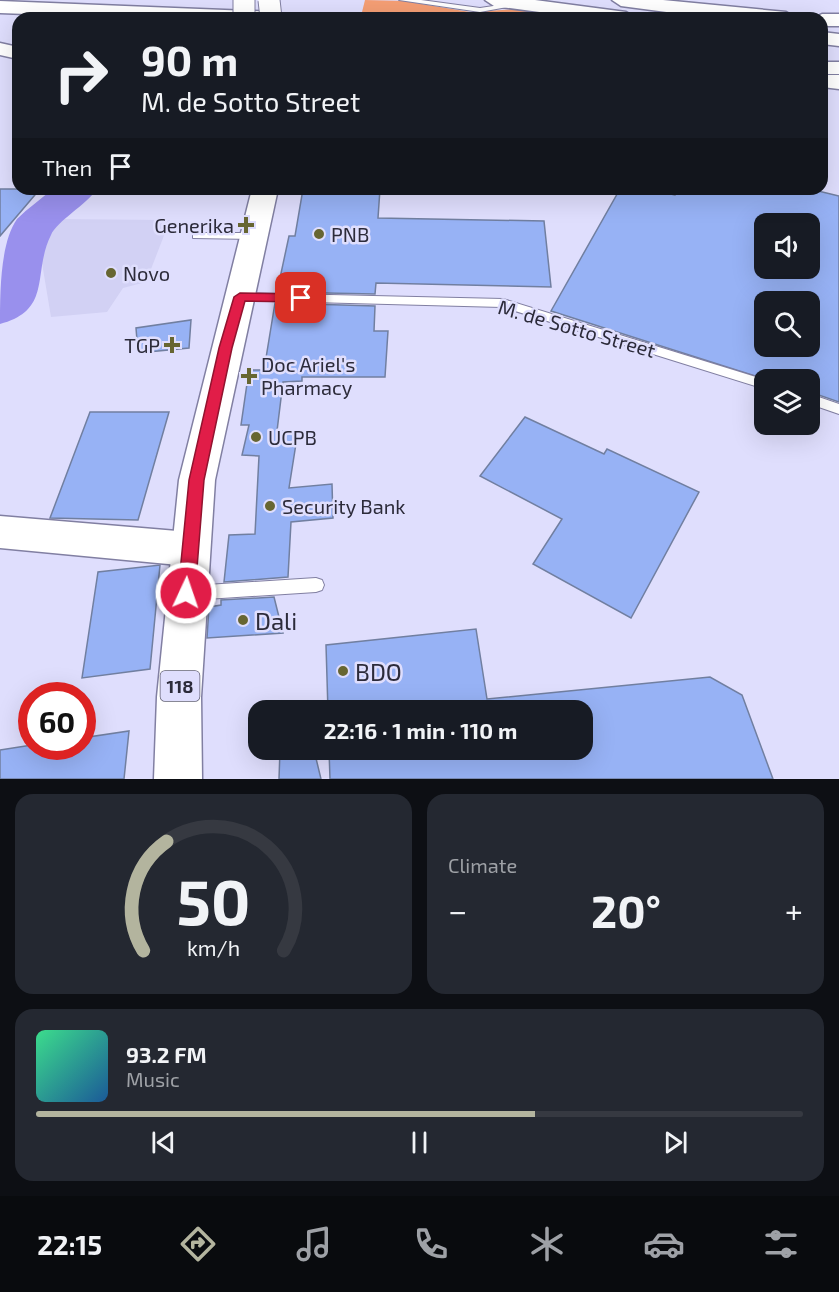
<!DOCTYPE html>
<html lang="en">
<head>
<meta charset="utf-8">
<style>
  :root { --surface:#171b24; --page:#242831; --text:#f1f3f6; --muted:#9ea1a6; --line:#363941; --accent:#b3b49e }
  body { margin:0; font-family:"Exo 2",sans-serif; background:var(--page); color:var(--text); height:100vh; display:flex; flex-direction:column; font-size:22px; white-space:nowrap }
  * { box-sizing:border-box; margin:0 }
  p { font-size:20px; color:var(--muted) }
  .icon { flex:none; width:33px; height:33px; fill:none; stroke:currentColor; stroke-width:2; stroke-linecap:round; stroke-linejoin:round }
  .map { position:relative; height:779px; overflow:hidden }
  .side { display:flex; flex-direction:column; gap:15px; padding:15px; background:#0d0f14; flex:1 }
  .side>* { flex:none }
  .top-card { position:absolute; left:12px; top:12px; width:816px; height:183px; border-radius:18px; box-shadow:0 6px 24px #0002; background:#171b24; color:var(--text); overflow:hidden }
  .tools { position:absolute; left:754px; top:213px; display:grid; gap:12px }
  .tools a { display:grid; place-items:center; width:66px; height:66px; border-radius:12px; background:var(--surface); box-shadow:0 6px 24px #0002; font-size:30px }
  .speed { position:absolute; left:18px; top:682px; display:flex; gap:12px; font-size:30px; font-weight:700; text-align:center }
  .speed>* { display:grid; place-content:center; width:78px; height:78px; border-radius:50%; background:var(--surface); box-shadow:0 6px 24px #0002; line-height:1 }
  .speed .limit { border:9px solid #d22; background:#fff; color:#111 }
  .pin { position:absolute; display:grid; place-items:center; width:51px; height:51px; color:#fff; margin:-26px; border-radius:12px; box-shadow:0 3px 9px #0006 }
  .me { position:absolute; width:66px; margin:-33px; rotate:3deg; stroke-linejoin:round; filter:drop-shadow(0 0 4px #0008) }
  .turn { display:flex; align-items:center; gap:21px; height:126px; padding:0 30px; font-size:27px }
  .turn .icon { width:78px; height:78px; stroke-width:2.5 }
  .turn b { display:block; font-size:42px; line-height:51px }
  .then { display:flex; align-items:center; height:57px; padding:0 30px; background:#0003; gap:12px; font-size:22px }
  .big { font-size:45px; font-weight:700; line-height:1.1 }
  .side .card { flex:1; display:flex; flex-direction:column; justify-content:center; gap:9px; min-width:0; padding:0 21px; border-radius:18px; background:var(--page) }
  .side .dial { align-items:center; gap:0 }
  .dial svg { height:156px; overflow:visible; fill:none; stroke:var(--line); stroke-width:7; stroke-linecap:round; text-anchor:middle }
  .dial text { fill:var(--text); stroke:none }
  .song { display:flex; align-items:center; gap:18px }
  .cover { width:72px; height:72px; border-radius:9px; background:linear-gradient(135deg,hsl(150 70% 55%),hsl(210 70% 35%)) }
  .played { height:6px; border-radius:3px; background:linear-gradient(90deg,var(--accent) 65%,var(--line) 65%) }
  .keys { display:flex; justify-content:space-around; direction:ltr }
  .heat { display:flex; justify-content:space-between; align-items:center; font-size:33px; direction:ltr }
  .side .tiles { flex:1; display:grid; gap:15px; grid-template-columns:1fr 1fr }
  .card:last-child { grid-column:span 2 }
  .trip { position:absolute; left:248px; top:700px; width:345px; height:60px; border-radius:18px; background:var(--surface); box-shadow:0 6px 24px #0002; font-weight:700; line-height:60px; text-align:center }
  .tabs { display:flex; height:96px; justify-content:space-around; align-items:center; background:#090b0e; color:var(--muted) }
  .tabs .icon { width:42px; height:42px }
  .tabs .current { color:var(--accent) }
  .tabs b { font-size:27px; color:var(--text) }
  .map>svg:first-child { display:block }
  .built { fill:#d2d1f4 }
  .green { fill:#f49e74 }
  .lines { fill:none; stroke-linecap:round; stroke-linejoin:round }
  .river { fill:#9990ed; fill-rule:evenodd }
  .building { fill:#97b2f5; stroke:#717fa0; stroke-width:1.5; fill-rule:evenodd }
  .lane-casing { stroke:#817fa2; stroke-width:2 }
  .secondary-casing { stroke:#817fa2; stroke-width:3 }
  .primary-casing { stroke:#817fa2; stroke-width:3 }
  .highway-casing { stroke:#817fa2; stroke-width:3 }
  .lane { fill:#fff; fill-rule:evenodd }
  .secondary { fill:#fff; fill-rule:evenodd }
  .primary { fill:#fff; fill-rule:evenodd }
  .highway { fill:#fff; fill-rule:evenodd }
  .primary-bridge-casing { stroke:#817fa2; stroke-width:23; stroke-linecap:butt }
  .primary-bridge { stroke:#fff; stroke-width:21 }
  .route { fill:#e11d48; stroke:#92132f; stroke-width:1.5 }
  .poi-dot { fill:#676632; stroke:#dfdefd; stroke-width:2 }
  .labels { text-anchor:middle; dominant-baseline:central; stroke-width:5; stroke-linejoin:round; paint-order:stroke }
  .shield { fill:#dfdefd; stroke:#626174; stroke-width:1.5 }
  .shield-label { font-size:18px; font-weight:bold; fill:#2c2b3a }
  .poi-label { font-size:20px; fill:#2c2b3a; stroke:#dfdefd; text-anchor:start }
  .street-label { font-size:20px; fill:#2c2b3a; stroke:#dfdefd }
  .near-poi-label { font-size:24px; fill:#2c2b3a; stroke:#dfdefd; text-anchor:start }
</style>
</head>
<body>
<div class="map">
<svg width="839" height="779" viewBox="0 0 839 779">
  <rect width="100%" height="100%" fill="#dfdefd"/>
  <!-- built -->
  <path class="built" d="M56 219 170 220 146 282 123 288 107 312 51 317 41 257Z"/>
  <!-- green -->
  <path class="green" d="M365 0 404 1 470 12 517 9 573 18 362 12Z"/>
  <g class="lines">
    <!-- river -->
    <path class="river" d="M53 189H97C86 205 57 221 51 235 32 273 53 310 0 324 0 294 0 243 17 219 28 208 41 199 53 189Z"/>
  </g>
  <!-- building -->
  <path class="building" d="M0 189H40L0 236Z
    M303 189H380L378 218 544 221 551 287 376 283 375 294 277 292 289 236H295Z
    M620 189H652L675 195 678 189H810L839 196V402L810 392V380H768L551 311ZM765 224H810V268H765ZM765 302H810V346H765Z
    M275 303 375 306 374 331H388L385 377H302V381L283 382 277 431H298L289 488 332 484 333 518 291 522 288 577 224 582 229 535 255 534 259 456 242 455 249 425H241L249 370H264Z
    M191 320 189 348 138 353 136 328Z
    M90 412H169L138 520 50 518Z
    M525 417 604 454 607 449 699 492 631 618 533 564 562 519 480 476Z
    M160 565 150 669 82 678 98 572Z
    M274 597 283 633 207 638 209 607 221 605V600Z
    M476 629 487 699 710 677 742 695 773 779H330L329 750H582V711H328L326 645Z
    M129 731 124 779H0V750L32 745 82 747V738Z
    M280 750H314L321 779H279Z"/>
  <g class="lines">
    <!-- lane casing -->
    <g class="lane-casing">
      <path id="lane" d="M399 0H421L480 8 520 2 524 4 480 12Z
        M197 233H254L260 236 254 239 193 238V234Z
        M240 293 503 299 766 380 765 389 502 307 236 300 234 297 236 294Z
        M810 394 839 404V414L810 404Z
        M316 578 322 580 324 585 322 590 316 592 191 600 185 598 183 593 185 588 191 586Z"/>
    </g>
    <!-- secondary casing -->
    <g class="secondary-casing">
      <path id="secondary" d="M612 0H663L786 12 796 18H712L621 6Z
        M822 14H839V26H822V18H814Z
        M822 75H839V89L822 87Z
        M0 516 189 532 203 537 208 549 203 561 189 566 0 548Z"/>
    </g>
    <!-- primary casing -->
    <g class="primary-casing">
      <path id="primary" d="M252 189H278L215 480 201 697 202 779H154L157 697 179 480Z"/>
    </g>
    <!-- highway casing -->
    <g class="highway-casing">
      <path id="highway" d="M485 0H535L626 12 636 18H584L494 6Z
        M0 1 277 12 287 18H133L0 13Z
        M822 32 839 34V46L822 44Z
        M0 43 18 47V59L0 55Z
        M822 62H839V74H822Z"/>
    </g>
    <!-- lane -->
    <use href="#lane" class="lane"/>
    <!-- secondary -->
    <use href="#secondary" class="secondary"/>
    <!-- primary -->
    <use href="#primary" class="primary"/>
    <!-- highway -->
    <use href="#highway" class="highway"/>
    <!-- primary-bridge casing -->
    <g class="primary-bridge-casing">
      <path id="primary-bridge" d="M244 0V18
        M269 0 271 18"/>
    </g>
    <!-- primary-bridge -->
    <use href="#primary-bridge" class="primary-bridge"/>
  </g>
  <!-- route -->
  <path class="route" d="M240 293 301 294 307 298 301 302 245 301 232 348 204 480 195 593 192 599 186 601 180 599 178 593 189 480 219 348 234 297Z"/>
  <!-- markers -->
  <g class="poi-dot">
    <path d="M243 216h6v6h6v6h-6v6h-6v-6h-6v-6h6z"/>
    <circle cx="319" cy="234" r="6"/>
    <circle cx="111" cy="273" r="6"/>
    <path d="M169 336h6v6h6v6h-6v6h-6v-6h-6v-6h6z"/>
    <path d="M246 367h6v6h6v6h-6v6h-6v-6h-6v-6h6z"/>
    <circle cx="256" cy="437" r="6"/>
    <circle cx="270" cy="506" r="6"/>
    <circle cx="243" cy="620" r="6"/>
    <circle cx="343" cy="671" r="6"/>
  </g>
  <g class="labels">
    <!-- shield labels -->
    <rect class="shield" x="160.5" y="671" width="39" height="30" rx="4.5"/>
    <g class="shield-label">
      <text x="180" y="686">118</text>
    </g>
    <!-- poi labels -->
    <g class="poi-label">
      <text x="234" y="225" text-anchor="end">Generika</text>
      <text x="331" y="234">PNB</text>
      <text x="123" y="273">Novo</text>
      <text x="160" y="345" text-anchor="end">TGP</text>
      <text x="261" y="364">Doc Ariel's<tspan x="261" dy="23">Pharmacy</tspan></text>
      <text x="268" y="437">UCPB</text>
      <text x="282" y="506">Security Bank</text>
    </g>
    <!-- street labels -->
    <g class="street-label">
      <text transform="translate(577 328) rotate(16)">M. de Sotto Street</text>
    </g>
    <!-- near-poi labels -->
    <g class="near-poi-label">
      <text x="255" y="620">Dali</text>
      <text x="355" y="671">BDO</text>
    </g>
  </g>
</svg>
<div class="tools">
<a><svg class="icon" aria-label="sound" viewBox="0 0 24 24"><path d="M4 9h4l5-4v14l-5-4H4zM17 9q2 3 0 6"/></svg></a>
<a><svg class="icon" aria-label="search" viewBox="0 0 24 24"><circle cx="10" cy="10" r="6"/><path d="M15 15l6 6"/></svg></a>
<a><svg class="icon" aria-label="layers" viewBox="0 0 24 24"><path d="M12 4l9 5-9 5-9-5zM3 14l9 5 9-5"/></svg></a>
</div>
<div class="speed"><div class="limit">60</div></div>
<div class="pin" style="left:301px;top:298px;background:#d93025"><svg class="icon" aria-label="arrive" viewBox="0 0 24 24"><path d="M6 21V4h12l-3 4 3 4H6"/></svg></div>
<svg class="me" style="left:186px;top:593px" viewBox="-20 -20 40 40"><circle r="17" fill="#e11d48" stroke="#fff" stroke-width="3"/><path d="M0-11L8 9 0 5-8 9z" fill="#fff"/></svg>
<div class="trip">22:16 · 1 min · 110 m</div>
<div class="top-card">
<div class="turn"><svg class="icon" aria-label="right" viewBox="0 0 24 24"><path d="M7 20v-9h11M14 6l5 5-5 5"/></svg><div><b>90 m</b>M. de Sotto Street</div></div>
<div class="then">Then<svg class="icon" aria-label="arrive" viewBox="0 0 24 24"><path d="M6 21V4h12l-3 4 3 4H6"/></svg></div>
</div>
</div>
<section class="side">
<div class="tiles">
<div class="card dial"><svg viewBox="0 0 100 80">
<path d="M14 69A42 42 0 1 1 86 69"/>
<path d="M14 69A42 42 0 0 1 26 13" stroke="#b3b49e"/>
<text x="50" y="56" font-size="32" font-weight="700">50</text>
<text x="50" y="72" font-size="11">km/h</text>
</svg></div>
<div class="card"><p>Climate</p>
<div class="heat"><a>−</a><b class="big">20°</b><a>+</a></div>
</div>
<div class="card">
<div class="song"><i class="cover"></i><div><b>93.2 FM</b><p>Music</p></div></div>
<div class="played"></div>
<div class="keys"><svg class="icon" aria-label="previous" viewBox="0 0 24 24"><path d="M18 5L8 12l10 7zM5 5v14"/></svg><svg class="icon" aria-label="pause" viewBox="0 0 24 24"><path d="M8 5v14M16 5v14"/></svg><svg class="icon" aria-label="next" viewBox="0 0 24 24"><path d="M6 5l10 7-10 7zM19 5v14"/></svg></div>
</div>
</div>
</section>
<nav class="tabs">
<b>22:15</b>
<svg class="icon current" aria-label="directions" viewBox="0 0 24 24"><path d="M12 3l9 9-9 9-9-9zM9 14v-3h6M13 9l2 2-2 2"/></svg>
<svg class="icon" aria-label="music" viewBox="0 0 24 24"><path d="M9 18V5l10-2v13"/><circle cx="6" cy="18" r="3"/><circle cx="16" cy="16" r="3"/></svg>
<svg class="icon" aria-label="phone" viewBox="0 0 24 24"><path d="M5 4h4l2 5-3 2q2 4 5 5l2-3 5 2v4C11 20 4 13 5 4z"/></svg>
<svg class="icon" aria-label="climate" viewBox="0 0 24 24"><path d="M12 3v18M4 7l16 10M4 17L20 7"/></svg>
<svg class="icon" aria-label="car" viewBox="0 0 24 24"><path d="M5 17H2v-5l4-1 3-4h7l3 4 3 1v5h-3M9 17h6M6 11h13"/><circle cx="7" cy="17" r="2"/><circle cx="17" cy="17" r="2"/></svg>
<svg class="icon" aria-label="filters" viewBox="0 0 24 24"><path d="M4 7h16M4 17h16"/><circle cx="9" cy="7" r="2"/><circle cx="15" cy="17" r="2"/></svg>
</nav>
</body>
</html>
